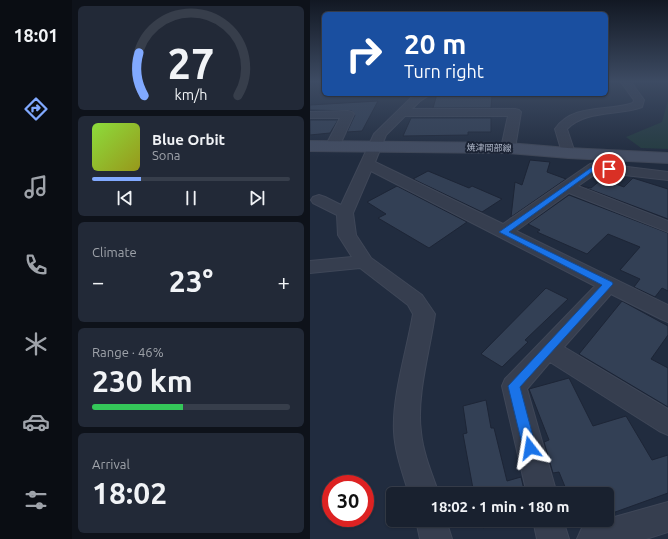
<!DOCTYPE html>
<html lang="en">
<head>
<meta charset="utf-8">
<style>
  :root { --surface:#19212f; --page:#222937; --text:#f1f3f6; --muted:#9fa3aa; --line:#373e4b; --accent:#81a9ff }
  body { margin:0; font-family:Ubuntu,"Noto Sans JP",sans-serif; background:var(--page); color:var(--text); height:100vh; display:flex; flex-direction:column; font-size:15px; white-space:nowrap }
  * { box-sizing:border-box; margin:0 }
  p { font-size:13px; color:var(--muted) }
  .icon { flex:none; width:22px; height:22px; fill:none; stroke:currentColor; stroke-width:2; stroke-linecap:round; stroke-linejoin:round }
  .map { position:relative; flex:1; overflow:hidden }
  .side { display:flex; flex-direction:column; gap:6px; padding:6px; background:#0e121a; width:238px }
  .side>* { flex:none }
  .banner { position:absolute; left:12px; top:12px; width:286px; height:84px; border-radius:6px; box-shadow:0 1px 3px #0004,0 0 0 1px var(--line); background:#1a4fa0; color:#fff; overflow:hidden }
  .speed { position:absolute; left:12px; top:475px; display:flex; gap:8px; font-size:20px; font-weight:700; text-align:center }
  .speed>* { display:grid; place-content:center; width:52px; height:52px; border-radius:50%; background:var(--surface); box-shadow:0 1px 3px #0004,0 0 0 1px var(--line); line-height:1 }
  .speed .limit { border:6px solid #d22; background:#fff; color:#111 }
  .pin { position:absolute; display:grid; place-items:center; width:34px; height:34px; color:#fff; margin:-17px; border:2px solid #fff; border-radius:50%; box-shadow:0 1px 4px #0007 }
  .me { position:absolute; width:44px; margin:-22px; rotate:346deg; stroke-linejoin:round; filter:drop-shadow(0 0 3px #0008) }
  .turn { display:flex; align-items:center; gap:14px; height:84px; padding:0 16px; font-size:18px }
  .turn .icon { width:52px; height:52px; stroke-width:2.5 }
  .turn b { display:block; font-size:28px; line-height:34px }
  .big { font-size:30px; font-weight:700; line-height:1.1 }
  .side .card { flex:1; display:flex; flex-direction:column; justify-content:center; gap:6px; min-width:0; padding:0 14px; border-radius:6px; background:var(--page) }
  .side .dial { align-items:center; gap:0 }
  .dial svg { height:104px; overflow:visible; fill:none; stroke:var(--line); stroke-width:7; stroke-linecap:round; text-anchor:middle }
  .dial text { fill:var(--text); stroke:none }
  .song { display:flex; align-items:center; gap:12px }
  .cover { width:48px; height:48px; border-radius:6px; background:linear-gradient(135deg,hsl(90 70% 55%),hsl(60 70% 35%)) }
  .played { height:4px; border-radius:2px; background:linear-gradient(90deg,var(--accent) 25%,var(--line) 25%) }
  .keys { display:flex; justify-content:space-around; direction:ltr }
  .heat { display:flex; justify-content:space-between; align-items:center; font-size:22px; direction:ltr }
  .charge { height:6px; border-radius:3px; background:linear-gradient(90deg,#34c759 46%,var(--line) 0) }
  .trip { position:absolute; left:76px; top:487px; width:228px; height:40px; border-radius:6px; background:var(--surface); box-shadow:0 1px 3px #0004,0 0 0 1px var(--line); font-weight:700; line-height:40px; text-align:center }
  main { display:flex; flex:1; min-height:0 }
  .dock { display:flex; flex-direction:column; width:72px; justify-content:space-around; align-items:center; background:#0a0d13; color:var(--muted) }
  .dock .icon { width:28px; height:28px }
  .dock .current { color:var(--accent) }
  .dock b { font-size:18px; color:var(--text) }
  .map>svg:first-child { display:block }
  .green { fill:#243b40 }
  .building { fill:#334055; stroke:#1d2536 }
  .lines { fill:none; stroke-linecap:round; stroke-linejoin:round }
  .street-casing { stroke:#3f4758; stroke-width:2 }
  .secondary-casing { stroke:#3f4758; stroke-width:2 }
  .street { fill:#363e4f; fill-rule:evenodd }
  .secondary { fill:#434d62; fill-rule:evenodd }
  .route { fill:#1a73e8; stroke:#114b97 }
  .labels { text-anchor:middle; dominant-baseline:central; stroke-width:4; stroke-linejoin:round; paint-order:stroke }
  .far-street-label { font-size:9px; fill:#b1b9ca; stroke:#1b2334 }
</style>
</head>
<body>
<main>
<nav class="dock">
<b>18:01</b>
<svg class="icon current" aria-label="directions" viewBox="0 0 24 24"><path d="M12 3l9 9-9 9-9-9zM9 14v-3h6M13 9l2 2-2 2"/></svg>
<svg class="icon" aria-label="music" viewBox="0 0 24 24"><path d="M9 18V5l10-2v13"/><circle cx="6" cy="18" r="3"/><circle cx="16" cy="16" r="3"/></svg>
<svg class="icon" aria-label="phone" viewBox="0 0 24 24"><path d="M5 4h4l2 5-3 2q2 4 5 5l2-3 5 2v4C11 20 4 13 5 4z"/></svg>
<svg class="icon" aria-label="climate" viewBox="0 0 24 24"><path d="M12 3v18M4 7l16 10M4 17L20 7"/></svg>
<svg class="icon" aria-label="car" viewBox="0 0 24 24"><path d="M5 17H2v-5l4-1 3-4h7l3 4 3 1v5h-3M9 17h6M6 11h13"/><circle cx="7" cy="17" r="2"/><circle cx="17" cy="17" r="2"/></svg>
<svg class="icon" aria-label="filters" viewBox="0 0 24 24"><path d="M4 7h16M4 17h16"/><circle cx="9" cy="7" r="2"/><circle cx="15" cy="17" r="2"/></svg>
</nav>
<section class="side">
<div class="card dial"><svg viewBox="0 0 100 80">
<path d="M14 69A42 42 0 1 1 86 69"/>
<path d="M14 69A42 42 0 0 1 10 36" stroke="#81a9ff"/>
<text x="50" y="56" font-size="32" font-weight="700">27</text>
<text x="50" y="72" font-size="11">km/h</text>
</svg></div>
<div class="card">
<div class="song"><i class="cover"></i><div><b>Blue Orbit</b><p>Sona</p></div></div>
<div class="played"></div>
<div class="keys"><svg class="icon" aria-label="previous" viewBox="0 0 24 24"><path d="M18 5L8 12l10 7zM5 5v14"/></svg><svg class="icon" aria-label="pause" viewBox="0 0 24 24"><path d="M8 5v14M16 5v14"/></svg><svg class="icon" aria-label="next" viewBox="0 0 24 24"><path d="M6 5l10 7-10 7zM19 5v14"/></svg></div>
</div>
<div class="card"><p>Climate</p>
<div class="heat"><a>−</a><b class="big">23°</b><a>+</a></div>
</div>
<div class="card"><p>Range · 46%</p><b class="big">230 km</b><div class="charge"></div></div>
<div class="card"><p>Arrival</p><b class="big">18:02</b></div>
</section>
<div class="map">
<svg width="358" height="539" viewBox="0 0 358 539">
  <rect width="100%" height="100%" fill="#212c3f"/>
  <!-- green -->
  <path class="green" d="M358 100V149L331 148 316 137 352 122Z"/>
  <!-- building -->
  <path class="building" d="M127 94H182L181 108H123Z
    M68 101 52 131 37 132 45 115 42 111 0 110V105Z
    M101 118H181V132H158V135L93 136Z
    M0 120H28L20 133 0 135Z
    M220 160 240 162 237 172 256 179 201 217 205 182 212 185Z
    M118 171 159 188 162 186 192 199 172 212 103 179Z
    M323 178 358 189V219L271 186 281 188 292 179 314 187Z
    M87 186 157 222 119 248 68 218 76 214 57 202Z
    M259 195 358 233V291L352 288 345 297 324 287 330 279 310 270 330 247 298 234 277 254 227 232 230 230 218 224Z
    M236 288 258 299 215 340 218 342 192 367 171 354Z
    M312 301 358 326V335L341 359 358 368V407L269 354Z
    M259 378 283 426 316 416 342 460 358 455V493L297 515V494H258L249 472 243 473 234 442 239 440 219 389Z
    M176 400 181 428H184L197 481 211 477 215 494H164L153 434 157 433 153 406Z
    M171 520H196L173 528Z"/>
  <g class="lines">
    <!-- street casing -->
    <g class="street-casing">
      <path id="street" d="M311 82H321L334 100 332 107C307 116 275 110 257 129L265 153 263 156H253L245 129C263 103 297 112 323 103L324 100Z
        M108 94H121L110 101 102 109H205L209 110 211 112 205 148 203 151H193L191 148 198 116H95L76 135 65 162 193 224 280 164 285 163 358 172V180L288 172 268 186 358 221V232L259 193 206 231 358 305V322L351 319 301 294 254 347 358 409V435L349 431 240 362 217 389 247 494H217L192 386 195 379 285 286 61 171 43 213 46 235 61 258 112 295 125 314C120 350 106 397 111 432 113 453 122 474 129 494H99C93 474 85 453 84 432 82 396 97 350 103 314L98 305 50 268 0 273V261L42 257 28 235 27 215 3 203 1 200 3 197 9 195 15 197 31 205 64 134 102 97Z
        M38 111 42 112 44 114 29 147 27 150H17L15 147 30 118H0V112Z
        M358 502V532L336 539H267L272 528 283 523Z
        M106 520H136L142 539H110Z
        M223 520H253L259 539H227Z"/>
    </g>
    <!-- secondary casing -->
    <g class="secondary-casing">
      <path id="secondary" d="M0 141 198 143 258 148 358 153V163L258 158 198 153 0 151Z"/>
    </g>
    <!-- street -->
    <use href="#street" class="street"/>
    <!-- secondary -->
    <use href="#secondary" class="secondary"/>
  </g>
  <!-- sky -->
  <linearGradient id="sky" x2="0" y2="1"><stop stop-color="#121823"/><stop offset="0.52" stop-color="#3d4b63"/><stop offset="1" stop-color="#3d4b63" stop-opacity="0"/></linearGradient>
  <rect width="358" height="157" fill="url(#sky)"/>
  <!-- route -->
  <path class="route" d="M285 165 299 167 303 169 299 171 286 169 199 232 302 282 303 284 210 387 226 448 224 452 220 454 215 452 213 448 198 386 292 285 189 232Z"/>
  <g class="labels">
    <!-- far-street labels -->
    <g class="far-street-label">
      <text transform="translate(179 148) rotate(1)">焼津岡部線</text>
    </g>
  </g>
</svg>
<div class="speed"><div class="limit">30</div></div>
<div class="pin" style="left:299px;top:169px;background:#d93025"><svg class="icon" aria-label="arrive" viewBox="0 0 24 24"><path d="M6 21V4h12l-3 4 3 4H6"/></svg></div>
<svg class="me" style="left:220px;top:448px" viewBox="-20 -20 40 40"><path d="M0-17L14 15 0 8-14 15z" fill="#1a73e8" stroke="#fff" stroke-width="4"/></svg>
<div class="trip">18:02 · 1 min · 180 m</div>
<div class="banner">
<div class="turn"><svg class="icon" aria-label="right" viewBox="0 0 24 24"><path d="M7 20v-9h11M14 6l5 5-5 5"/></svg><div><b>20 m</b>Turn right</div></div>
</div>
</div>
</main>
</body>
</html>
